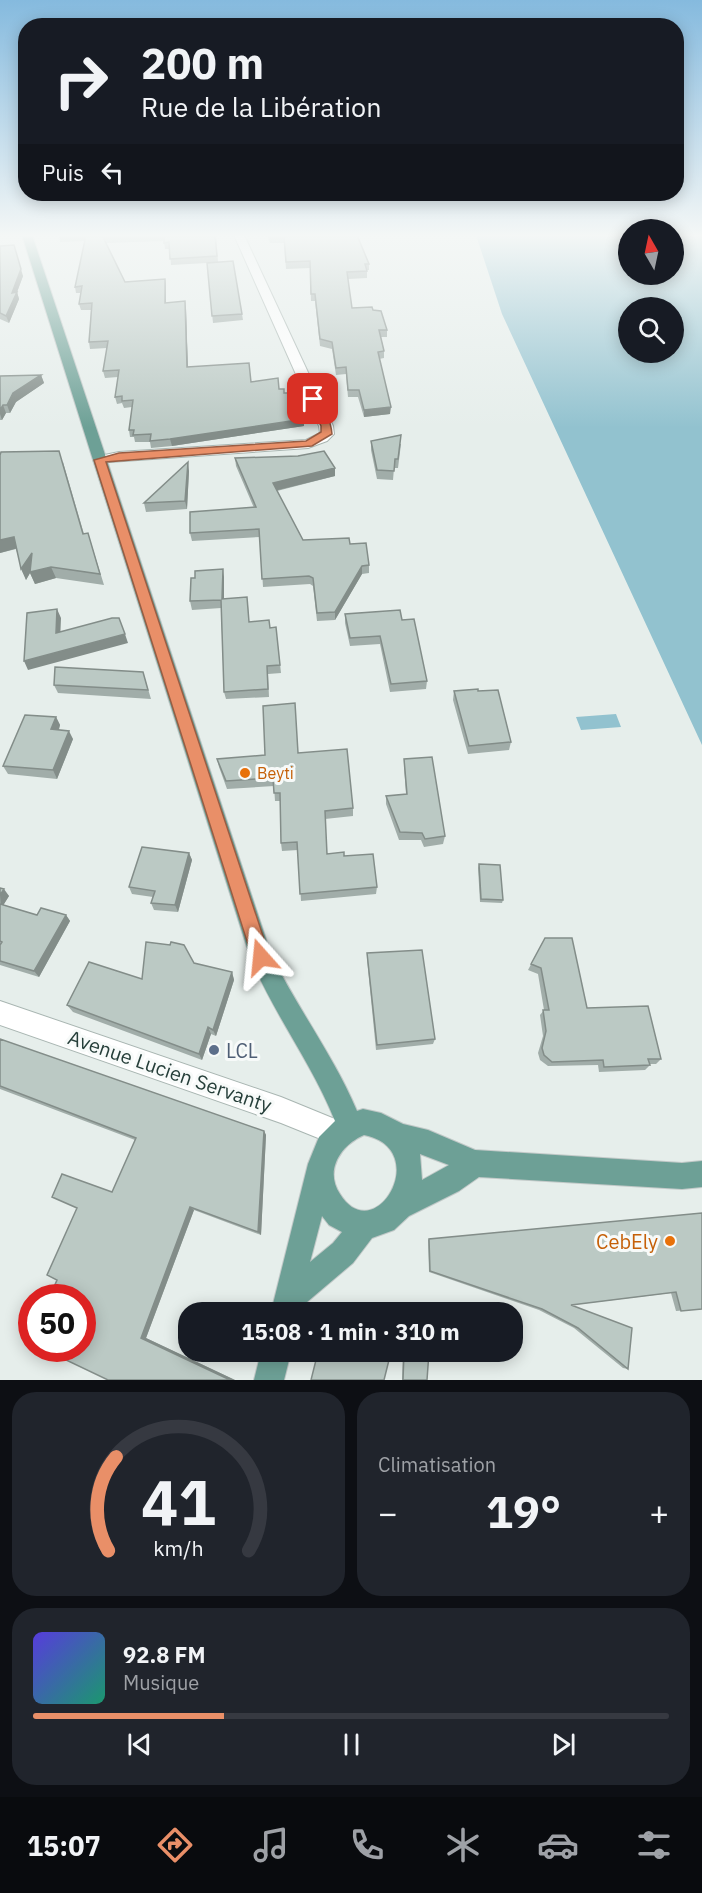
<!DOCTYPE html>
<html lang="fr">
<head>
<meta charset="utf-8">
<style>
  :root { --surface:#171b24; --page:#20242c; --text:#f1f3f6; --muted:#9ea1a6; --line:#363941; --accent:#e98f68 }
  body { margin:0; font-family:"IBM Plex Sans",sans-serif; background:var(--page); color:var(--text); height:100vh; display:flex; flex-direction:column; font-size:22px; white-space:nowrap }
  * { box-sizing:border-box; margin:0 }
  p { font-size:20px; color:var(--muted) }
  .icon { flex:none; width:33px; height:33px; fill:none; stroke:currentColor; stroke-width:2; stroke-linecap:round; stroke-linejoin:round }
  .map { position:relative; height:1380px; overflow:hidden }
  .side { display:flex; flex-direction:column; gap:12px; padding:12px; background:#0d0f14; flex:1 }
  .side>* { flex:none }
  .banner { position:absolute; left:18px; top:18px; width:666px; height:183px; border-radius:24px; box-shadow:0 3px 15px #0003; background:#171b24; color:var(--text); overflow:hidden }
  .needle { width:39px; rotate:351deg }
  .controls { position:absolute; left:618px; top:219px; display:grid; gap:12px }
  .controls a { display:grid; place-items:center; width:66px; height:66px; border-radius:50%; background:var(--surface); box-shadow:0 3px 15px #0003; font-size:30px }
  .speed { position:absolute; left:18px; top:1284px; display:flex; gap:12px; font-size:30px; font-weight:700; text-align:center }
  .speed>* { display:grid; place-content:center; width:78px; height:78px; border-radius:50%; background:var(--surface); box-shadow:0 3px 15px #0003; line-height:1 }
  .speed .limit { border:9px solid #d22; background:#fff; color:#111 }
  .pin { position:absolute; display:grid; place-items:center; width:51px; height:51px; color:#fff; margin:-26px; border-radius:12px; box-shadow:0 3px 9px #0006 }
  .me { position:absolute; width:66px; margin:-33px; rotate:342deg; stroke-linejoin:round; filter:drop-shadow(0 0 4px #0008) }
  .turn { display:flex; align-items:center; gap:21px; height:126px; padding:0 24px; font-size:27px }
  .turn .icon { width:78px; height:78px; stroke-width:2.5 }
  .turn b { display:block; font-size:42px; line-height:51px }
  .then { display:flex; align-items:center; height:57px; padding:0 24px; background:#0003; gap:12px; font-size:22px }
  .big { font-size:45px; font-weight:700; line-height:1.1 }
  .side .widget { flex:1; display:flex; flex-direction:column; justify-content:center; gap:9px; min-width:0; padding:0 21px; border-radius:24px; background:var(--page) }
  .side .dial { align-items:center; gap:0 }
  .dial svg { height:156px; overflow:visible; fill:none; stroke:var(--line); stroke-width:7; stroke-linecap:round; text-anchor:middle }
  .dial text { fill:var(--text); stroke:none }
  .song { display:flex; align-items:center; gap:18px }
  .cover { width:72px; height:72px; border-radius:9px; background:linear-gradient(135deg,hsl(250 70% 55%),hsl(160 70% 35%)) }
  .played { height:6px; border-radius:3px; background:linear-gradient(90deg,var(--accent) 30%,var(--line) 30%) }
  .keys { display:flex; justify-content:space-around; direction:ltr }
  .heat { display:flex; justify-content:space-between; align-items:center; font-size:33px; direction:ltr }
  .side .tiles { flex:1; display:grid; gap:12px; grid-template-columns:1fr 1fr }
  .widget:last-child { grid-column:span 2 }
  .trip { position:absolute; left:178px; top:1302px; width:345px; height:60px; border-radius:24px; background:var(--surface); box-shadow:0 3px 15px #0003; font-weight:700; line-height:60px; text-align:center }
  .menu { display:flex; height:96px; justify-content:space-around; align-items:center; background:#090b0e; color:var(--muted) }
  .menu .icon { width:42px; height:42px }
  .menu .active { color:var(--accent) }
  .menu b { font-size:27px; color:var(--text) }
  .map>svg:first-child { display:block }
  .water { fill:#92c2cf; fill-rule:evenodd }
  .lines { fill:none; stroke-linecap:round; stroke-linejoin:round }
  .minor-casing { stroke:#a9b6b2; stroke-width:2 }
  .major-casing { stroke:#c2c9c8; stroke-width:2 }
  .minor { fill:#fff; fill-rule:evenodd }
  .major { fill:#6da096; fill-rule:evenodd }
  .wall { fill:#a1ada9 }
  .shaded-wall { fill:#838d89 }
  .building { fill:#bbc9c4; stroke:#838d89; stroke-width:1.5 }
  .route { fill:#e98f68; stroke:#975d44; stroke-width:1.5 }
  .food-dot { fill:#e8710a; stroke:#f7faf9; stroke-width:2 }
  .service-dot { fill:#5c6f8a; stroke:#f7faf9; stroke-width:2 }
  .labels { text-anchor:middle; dominant-baseline:central; stroke-width:6; stroke-linejoin:round; paint-order:stroke }
  .food-label { font-size:16px; fill:#c56008; stroke:#f7faf9; text-anchor:start }
  .near-service-label { font-size:20px; fill:#4e5e75; stroke:#f7faf9; text-anchor:start }
  .near-street-label { font-size:20px; fill:#263f3a; stroke:#f7faf9 }
  .near-food-label { font-size:20px; fill:#c56008; stroke:#f7faf9; text-anchor:end }
</style>
</head>
<body>
<div class="map">
<svg width="702" height="1380" viewBox="0 0 702 1380">
  <rect width="100%" height="100%" fill="#e6eeeb"/>
  <!-- water -->
  <path class="water" d="M476 235H628V274H674V235H702V745L502 314ZM628 308H674V352H628Z
    M616 714 621 727 581 730 576 717Z"/>
  <g class="lines">
    <!-- minor casing -->
    <g class="minor-casing">
      <path id="minor" d="M234 235H244L333 426 334 434 327 441 308 448 95 463 93 460 95 457 119 452 306 440 320 433 319 426Z
        M0 1001 281 1097 347 1124 351 1133 347 1142 338 1146 281 1123 0 1025Z"/>
    </g>
    <!-- major casing -->
    <g class="major-casing">
      <path id="major" d="M22 235H32L271 954C297 1008 334 1056 357 1111L363 1109 381 1113 403 1124 428 1130 475 1150 682 1163 702 1161V1187L682 1189 479 1177 459 1191 409 1216 394 1230 372 1238 353 1263 300 1308 299 1312H271L308 1164 319 1137 335 1121C312 1063 274 1015 250 957ZM364 1135C434 1149 375 1250 340 1194 324 1170 341 1145 364 1135ZM420 1154 449 1165 422 1180ZM322 1216 329 1225 342 1232 333 1243 310 1262Z
        M261 1352H291L284 1380H254Z"/>
    </g>
    <!-- minor -->
    <use href="#minor" class="minor"/>
    <!-- major -->
    <use href="#major" class="major"/>
  </g>
  <!-- wall -->
  <path class="wall" d="M59 235H216L218 262 242 314 243 320 213 323 207 263 171 265 170 249H165L164 241 106 243 125 282 165 279 166 285V303L186 308 188 367 279 389 284 393 304 419V426L172 446 151 448 150 442H135L134 437H130L129 430 132 407 124 408 122 403 117 404 115 397 118 377 105 378 103 371 107 348 90 349 89 342 91 310H81L79 304 81 293H76L75 287 85 241 60 242Z
    M267 235H357L369 264V270H367V278L348 279 352 308 373 310 387 330V337H381L384 351V358L379 359 390 414 364 417 358 397H348L346 374 336 375 332 349 320 346 315 301H311L310 268 286 269 284 243H270Z
    M0 246 23 276 17 292 19 299 9 323 0 319Z
    M41 375 44 383 16 402 10 413H6L2 420H0V376Z
    M371 441 401 444 398 468H394L393 480 377 479 371 450Z
    M0 455 63 462 84 534 88 533 104 585 56 578 35 584 30 573 26 580 16 549 0 553Z
    M235 458 335 476 277 491 303 540 350 544 369 565V573L362 574 335 620 317 621 313 586 310 584 263 587 260 537 192 541 190 533 254 508 236 466Z
    M189 471 187 509 146 512 144 503Z
    M224 577V599L248 605 249 622 270 628 276 627 281 673 268 674 269 697 226 699 224 692 221 608 192 610 190 601Z
    M345 614 402 620 427 681 426 689 390 692 380 644 350 646 345 623Z
    M143 672 151 699 58 693 54 685Z
    M454 691H478L511 742 509 750 468 754 453 700Z
    M56 717 60 725 59 730 73 739 57 779 8 774 3 766Z
    M298 753 353 808V816L325 819 327 854 344 856 377 887 376 894 301 901 298 850 282 851 281 843 280 801H275L274 786 227 789 219 767 217 759Z
    M404 759 445 836 443 844 424 847 421 840H399L386 804V796L406 794 404 767Z
    M189 853 192 860 178 912 154 910 151 903 153 897 132 894 129 887Z
    M479 864 503 900 502 903 480 902 478 868Z
    M0 888 9 896 3 905 37 915H66L70 921 39 977 0 965Z
    M545 938 587 1008 661 1059 656 1064H650V1065L645 1070 599 1072 598 1065 548 1066 540 1060 538 1053 543 1036 540 1015 544 1010 538 974 528 970Z
    M367 953 435 1039 433 1044 376 1050 367 959Z
    M194 963 232 972 234 980 216 1036 211 1034 202 1060 73 1012 67 1005Z
    M0 1039 264 1131 266 1135 261 1235 194 1210 146 1338 235 1380H108L135 1140 0 1089Z
    M702 1213V1309L676 1311 671 1293 572 1305 628 1369 623 1368 574 1328 539 1310 429 1272 428 1240 429 1239Z
    M403 1352H429L427 1380H402Z"/>
  <!-- shaded-wall -->
  <path class="shaded-wall" d="M14 245 23 276 16 295 17 292 19 299 9 323 6 316 12 293Z
    M165 279 166 285V309L165 303Z
    M185 301 186 308 188 374 187 367Z
    M41 375 44 383 16 402 10 413 7 405 13 393Z
    M3 405 6 413 2 420 0 414V410Z
    M391 407 390 414 364 417V410Z
    M304 419V426L172 446 170 439Z
    M188 462 189 471 187 509 185 501Z
    M335 468V476L274 491 273 483Z
    M14 537 18 548 0 553V540Z
    M32 553 51 567 56 578 35 584 30 573 26 580 21 569Z
    M362 566V574L335 620V612Z
    M223 569 224 577V608L222 599Z
    M57 609 61 618 60 642 56 633Z
    M125 634 128 643 28 670 24 661Z
    M56 717 60 725 56 738 51 729Z
    M69 731 73 739 57 779 53 770Z
    M189 853 192 860 178 912 175 905Z
    M4 889 9 896 1 909 0 895Z
    M66 915 70 921 39 977 34 971Z
    M232 972 234 980 216 1036 213 1030Z
    M208 1027 211 1034 202 1060 199 1054Z
    M264 1131 266 1135 261 1235 258 1232Z
    M190 1207 194 1210 146 1338 235 1380H230L141 1338Z"/>
  <!-- building -->
  <path class="building" d="M86 235H155L103 237 125 282 165 279V303L185 301 187 367 249 363 251 382 278 378 279 389H284V393H290L291 397 294 396 304 419 170 439 150 441 151 434 133 435 134 430H129L133 400 122 401V396L115 397 119 370 103 371 108 341 89 342 92 303 79 304 82 286 75 287Z
    M164 235H215L217 256 170 259 169 242 164 243Z
    M269 235H357L369 264H365L367 271 347 272 352 308 372 307 373 310 381 311 387 330H379L384 351 378 352 391 407 364 410 359 390H348L346 367 336 368 332 342 320 339 315 294H311L310 261 286 262 284 236 269 237Z
    M14 245 21 269 12 293 17 292 6 316 0 313V246Z
    M233 261 242 314 212 316 207 263Z
    M41 375 13 393 7 405H3L0 410V376Z
    M401 435 398 459H395L394 471 377 470 371 441Z
    M59 451 83 534 88 533 100 574 51 567 30 572 32 553 21 569 14 537 0 540V455L1 452Z
    M324 451 335 468 273 483 303 540 349 538 350 544 366 543 369 565 362 566 335 612 317 613 313 578 309 576 262 579 259 529 190 533V512L256 507 235 458 298 456Z
    M188 462 185 501 144 503Z
    M223 569 222 599 247 597 249 622 269 620 270 628 276 627 280 665 267 666 268 689 224 692 221 600 190 601 191 578H195V571Z
    M57 609 56 633 112 618H119L125 634 24 661 27 613Z
    M400 610 402 620 414 619 427 681 391 684 380 636 350 638 345 614Z
    M55 667 143 672 148 690 54 685Z
    M478 689V691L498 690 511 742 469 746 454 691Z
    M295 703 298 753 347 749 353 808 325 811 327 854 344 852V856L373 854 377 887 300 894 297 842 281 843 280 793H274L273 778 226 781 217 759 265 755 263 706Z
    M25 715 56 717 51 729 69 731 53 770 3 766Z
    M432 757 445 836 425 839 422 833 400 832 386 796 407 794 404 759Z
    M142 847 189 853 175 905 151 903 155 891 129 887Z
    M479 864 500 865 503 900 481 899Z
    M0 888 4 889 0 895Z
    M0 904 37 915 41 908 66 915 34 971 0 961V945L2 942 0 941Z
    M545 938H572L587 1008 648 1006 661 1059H648L650 1065 604 1067 603 1060 552 1062 544 1055 542 1048 546 1031 543 1010H549L541 968 531 964Z
    M146 942 170 945 171 942 184 945 194 963 232 972 213 1030 208 1027 199 1054 67 1005 89 962 142 979Z
    M422 950 435 1039 377 1045 367 953Z
    M0 1039 264 1131 258 1232 190 1207 141 1338 230 1380H108L60 1357 59 1360 34 1348H82V1298H49L57 1280 47 1275 77 1208 52 1197 62 1174 112 1192 136 1138 0 1086Z
    M702 1213V1309L681 1311 676 1292 571 1305 632 1328 628 1369 578 1328 542 1309 430 1271 429 1239Z
    M32 1335V1348L27 1345Z
    M318 1352H391L384 1380H311Z
    M404 1352H429L427 1380H403Z"/>
  <!-- sky -->
  <linearGradient id="sky" x2="0" y2="1"><stop stop-color="#85bade"/><stop offset="0.55" stop-color="#f4f7f6"/><stop offset="1" stop-color="#f4f7f6" stop-opacity="0"/></linearGradient>
  <rect width="702" height="428" fill="url(#sky)"/>
  <!-- route -->
  <path class="route" d="M313 396C323 401 331 422 332 434L312 446 106 462 270 957 267 963 261 966 255 963 252 957 94 460 119 453 306 441 321 432V426L308 399Z"/>
  <!-- markers -->
  <g class="food-dot">
    <circle cx="245" cy="773" r="6"/>
    <circle cx="670" cy="1241" r="6"/>
  </g>
  <circle class="service-dot" cx="214" cy="1050" r="6"/>
  <g class="labels">
    <!-- food labels -->
    <g class="food-label">
      <text x="257" y="773">Beyti</text>
    </g>
    <!-- near-service labels -->
    <g class="near-service-label">
      <text x="226" y="1050">LCL</text>
    </g>
    <!-- near-street labels -->
    <g class="near-street-label">
      <text transform="translate(170 1071) rotate(19)">Avenue Lucien Servanty</text>
    </g>
    <!-- near-food labels -->
    <g class="near-food-label">
      <text x="658" y="1241">CebEly</text>
    </g>
  </g>
</svg>
<div class="controls">
<a><svg class="needle" viewBox="-14 -14 28 28"><path d="M0-13l5 13h-10z" fill="#e53935"/><path d="M0 13l5-13h-10z" fill="#9ea1a6"/></svg></a>
<a><svg class="icon" aria-label="search" viewBox="0 0 24 24"><circle cx="10" cy="10" r="6"/><path d="M15 15l6 6"/></svg></a>
</div>
<div class="speed"><div class="limit">50</div></div>
<div class="pin" style="left:313px;top:399px;background:#d93025"><svg class="icon" aria-label="arrive" viewBox="0 0 24 24"><path d="M6 21V4h12l-3 4 3 4H6"/></svg></div>
<svg class="me" style="left:261px;top:957px" viewBox="-20 -20 40 40"><path d="M0-17L14 15 0 8-14 15z" fill="#e98f68" stroke="#fff" stroke-width="4"/></svg>
<div class="trip">15:08 · 1 min · 310 m</div>
<div class="banner">
<div class="turn"><svg class="icon" aria-label="right" viewBox="0 0 24 24"><path d="M7 20v-9h11M14 6l5 5-5 5"/></svg><div><b>200 m</b>Rue de la Libération</div></div>
<div class="then">Puis<svg class="icon" aria-label="left" viewBox="0 0 24 24"><path d="M17 20v-9H6M10 6l-5 5 5 5"/></svg></div>
</div>
</div>
<section class="side">
<div class="tiles">
<div class="widget dial"><svg viewBox="0 0 100 80">
<path d="M14 69A42 42 0 1 1 86 69"/>
<path d="M14 69A42 42 0 0 1 18 21" stroke="#e98f68"/>
<text x="50" y="56" font-size="32" font-weight="700">41</text>
<text x="50" y="72" font-size="11">km/h</text>
</svg></div>
<div class="widget"><p>Climatisation</p>
<div class="heat"><a>−</a><b class="big">19°</b><a>+</a></div>
</div>
<div class="widget">
<div class="song"><i class="cover"></i><div><b>92.8 FM</b><p>Musique</p></div></div>
<div class="played"></div>
<div class="keys"><svg class="icon" aria-label="previous" viewBox="0 0 24 24"><path d="M18 5L8 12l10 7zM5 5v14"/></svg><svg class="icon" aria-label="pause" viewBox="0 0 24 24"><path d="M8 5v14M16 5v14"/></svg><svg class="icon" aria-label="next" viewBox="0 0 24 24"><path d="M6 5l10 7-10 7zM19 5v14"/></svg></div>
</div>
</div>
</section>
<nav class="menu">
<b>15:07</b>
<svg class="icon active" aria-label="directions" viewBox="0 0 24 24"><path d="M12 3l9 9-9 9-9-9zM9 14v-3h6M13 9l2 2-2 2"/></svg>
<svg class="icon" aria-label="music" viewBox="0 0 24 24"><path d="M9 18V5l10-2v13"/><circle cx="6" cy="18" r="3"/><circle cx="16" cy="16" r="3"/></svg>
<svg class="icon" aria-label="phone" viewBox="0 0 24 24"><path d="M5 4h4l2 5-3 2q2 4 5 5l2-3 5 2v4C11 20 4 13 5 4z"/></svg>
<svg class="icon" aria-label="climate" viewBox="0 0 24 24"><path d="M12 3v18M4 7l16 10M4 17L20 7"/></svg>
<svg class="icon" aria-label="car" viewBox="0 0 24 24"><path d="M5 17H2v-5l4-1 3-4h7l3 4 3 1v5h-3M9 17h6M6 11h13"/><circle cx="7" cy="17" r="2"/><circle cx="17" cy="17" r="2"/></svg>
<svg class="icon" aria-label="filters" viewBox="0 0 24 24"><path d="M4 7h16M4 17h16"/><circle cx="9" cy="7" r="2"/><circle cx="15" cy="17" r="2"/></svg>
</nav>
</body>
</html>
